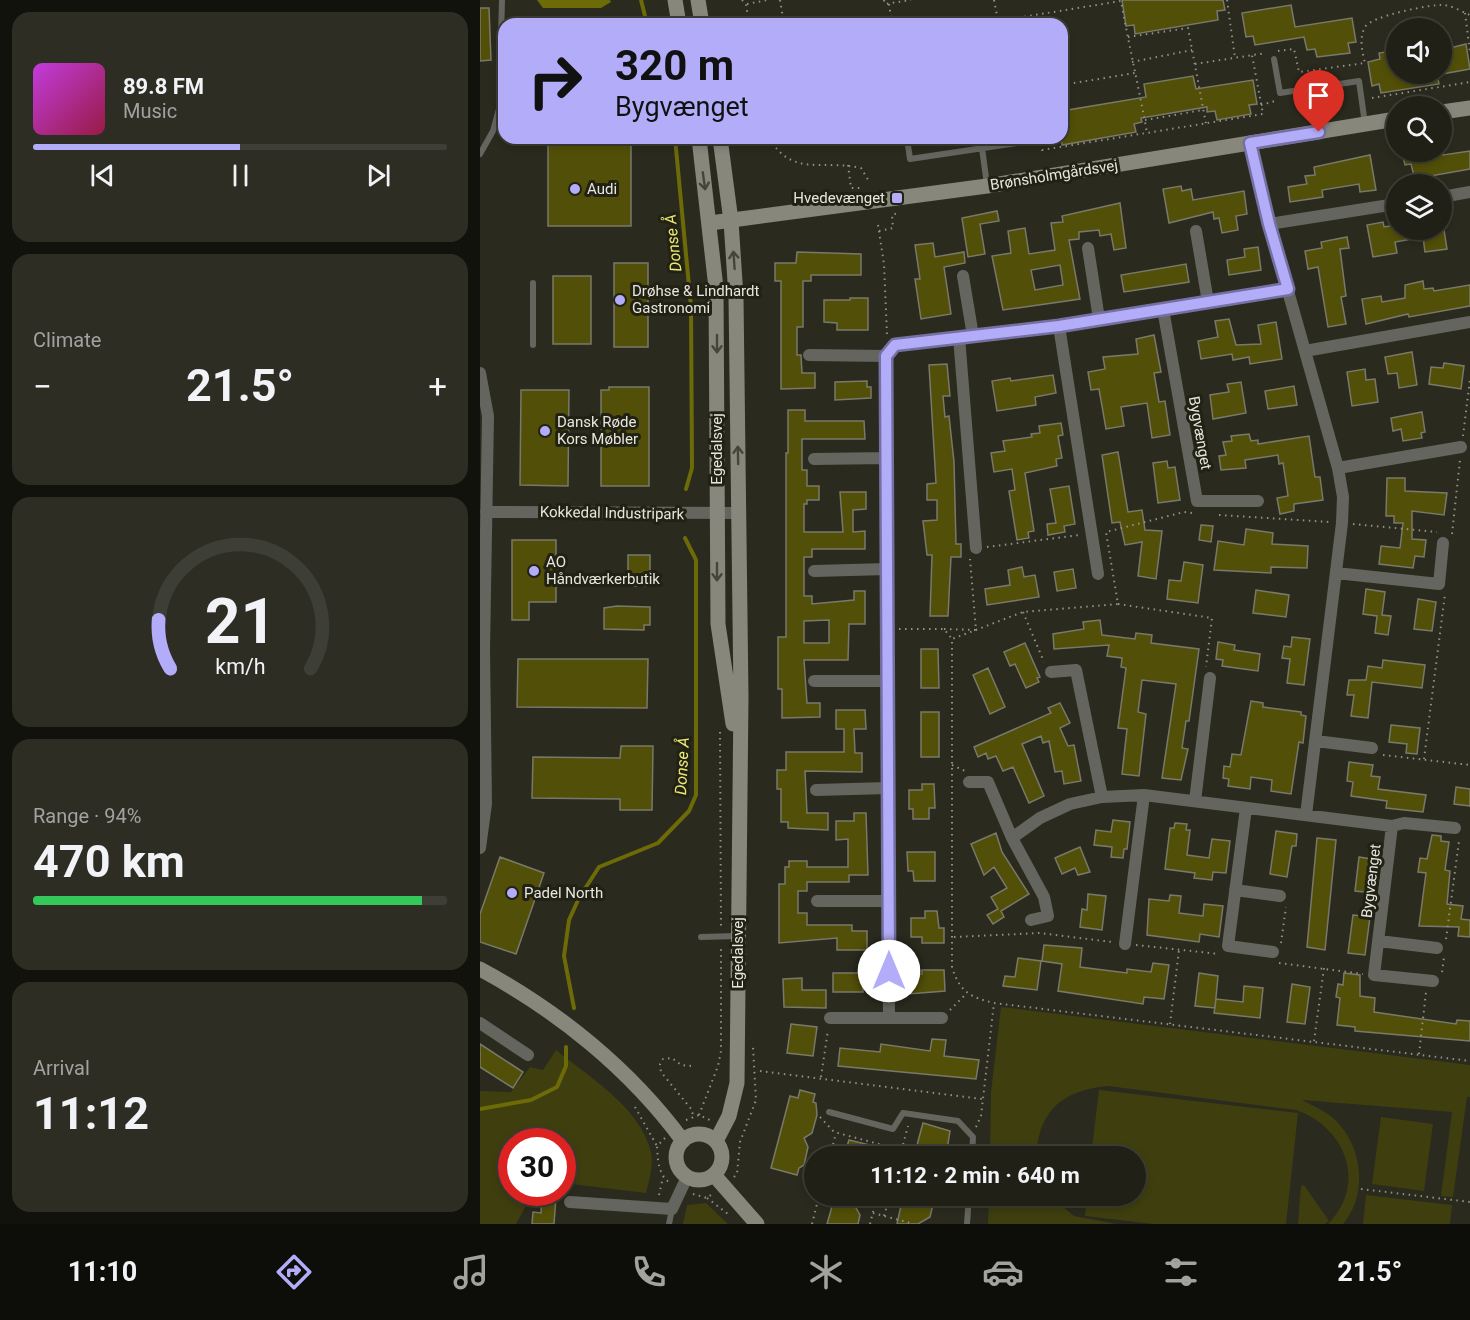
<!DOCTYPE html>
<html lang="en">
<head>
<meta charset="utf-8">
<style>
  :root { --surface:#202016; --page:#2d2d23; --text:#f1f3f6; --muted:#a2a3a1; --line:#3d3e35; --accent:#b3adf9 }
  body { margin:0; font-family:Roboto,sans-serif; background:var(--page); color:var(--text); height:100vh; display:flex; flex-direction:column; font-size:22px; white-space:nowrap }
  * { box-sizing:border-box; margin:0 }
  p { font-size:20px; color:var(--muted) }
  .icon { flex:none; width:33px; height:33px; fill:none; stroke:currentColor; stroke-width:2; stroke-linecap:round; stroke-linejoin:round }
  .map { position:relative; flex:1; overflow:hidden }
  .details { display:flex; flex-direction:column; gap:12px; padding:12px; background:#12120c; width:480px }
  .details>* { flex:none }
  .guide { position:absolute; left:18px; top:18px; width:570px; height:126px; border-radius:18px; box-shadow:0 3px 9px #0003,0 0 0 2px var(--line); background:#b3adf9; color:#111; overflow:hidden }
  .fabs { position:absolute; left:906px; top:18px; display:grid; gap:12px }
  .fabs a { display:grid; place-items:center; width:66px; height:66px; border-radius:50%; background:var(--surface); box-shadow:0 3px 9px #0003,0 0 0 2px var(--line); font-size:30px }
  .speed { position:absolute; left:18px; top:1128px; display:flex; gap:12px; font-size:30px; font-weight:700; text-align:center }
  .speed>* { display:grid; place-content:center; width:78px; height:78px; border-radius:50%; background:var(--surface); box-shadow:0 3px 9px #0003,0 0 0 2px var(--line); line-height:1 }
  .speed .limit { border:9px solid #d22; background:#fff; color:#111 }
  .pin { position:absolute; display:grid; place-items:center; width:51px; height:51px; color:#fff; margin:-62px -26px; border-radius:50% 50% 50% 0; rotate:-45deg; box-shadow:0 0 6px #0007 }
  .pin .icon { rotate:45deg }
  .me { position:absolute; width:66px; margin:-33px; rotate:0deg; stroke-linejoin:round; filter:drop-shadow(0 0 4px #0008) }
  .turn { display:flex; align-items:center; gap:21px; height:126px; padding:0 18px; font-size:27px }
  .turn .icon { width:78px; height:78px; stroke-width:2.5 }
  .turn b { display:block; font-size:42px; line-height:51px }
  .big { font-size:45px; font-weight:700; line-height:1.1 }
  .details .widget { flex:1; display:flex; flex-direction:column; justify-content:center; gap:9px; min-width:0; padding:0 21px; border-radius:18px; background:var(--page) }
  .details .dial { align-items:center; gap:0 }
  .dial svg { height:156px; overflow:visible; fill:none; stroke:var(--line); stroke-width:7; stroke-linecap:round; text-anchor:middle }
  .dial text { fill:var(--text); stroke:none }
  .song { display:flex; align-items:center; gap:18px }
  .cover { width:72px; height:72px; border-radius:9px; background:linear-gradient(135deg,hsl(290 70% 55%),hsl(340 70% 35%)) }
  .played { height:6px; border-radius:3px; background:linear-gradient(90deg,var(--accent) 50%,var(--line) 50%) }
  .keys { display:flex; justify-content:space-around; direction:ltr }
  .heat { display:flex; justify-content:space-between; align-items:center; font-size:33px; direction:ltr }
  .charge { height:9px; border-radius:4px; background:linear-gradient(90deg,#34c759 94%,var(--line) 0) }
  .trip { position:absolute; left:324px; top:1146px; width:342px; height:60px; border-radius:30px; background:var(--surface); box-shadow:0 3px 9px #0003,0 0 0 2px var(--line); font-weight:700; line-height:60px; text-align:center }
  .tab-bar { display:flex; height:96px; justify-content:space-around; align-items:center; background:#0d0d09; color:var(--muted) }
  .tab-bar .icon { width:42px; height:42px }
  .tab-bar .active { color:var(--accent) }
  .tab-bar b { font-size:27px; color:var(--text) }
  main { display:flex; flex:1; min-height:0 }
  .map>svg:first-child { display:block }
  .green { fill:#3f3e0f }
  .water { fill:#6d6a08 }
  .lines { fill:none; stroke-linecap:round; stroke-linejoin:round }
  .stream { stroke:#6d6a08; stroke-width:4 }
  .building { fill:#524f08; stroke:#79796a; stroke-width:1.5; fill-rule:evenodd }
  .path { stroke:#929288; stroke-width:2; stroke-dasharray:1.5 4.5; stroke-linecap:butt }
  .lane { stroke:#65655f; stroke-width:6 }
  .street { stroke:#65655f; stroke-width:12 }
  .secondary { stroke:#87877c; stroke-width:15 }
  .oneway { stroke:#454538 }
  .route-casing { stroke:#7470a2; stroke-width:15 }
  .route { stroke:#b3adf9; stroke-width:10 }
  .poi-dot { fill:#b3adf9; stroke:#212114; stroke-width:2 }
  .labels { text-anchor:middle; dominant-baseline:central; stroke-width:6; stroke-linejoin:round; paint-order:stroke }
  .street-label { font-size:15px; fill:#e7e7df; stroke:#212114 }
  .poi-label { font-size:15px; fill:#e7e7df; stroke:#212114; text-anchor:start }
  .water-label { font-size:16px; font-style:italic; fill:#ece976; stroke:#212114 }
</style>
</head>
<body>
<main>
<section class="details">
<div class="widget">
<div class="song"><i class="cover"></i><div><b>89.8 FM</b><p>Music</p></div></div>
<div class="played"></div>
<div class="keys"><svg class="icon" aria-label="previous" viewBox="0 0 24 24"><path d="M18 5L8 12l10 7zM5 5v14"/></svg><svg class="icon" aria-label="pause" viewBox="0 0 24 24"><path d="M8 5v14M16 5v14"/></svg><svg class="icon" aria-label="next" viewBox="0 0 24 24"><path d="M6 5l10 7-10 7zM19 5v14"/></svg></div>
</div>
<div class="widget"><p>Climate</p>
<div class="heat"><a>−</a><b class="big">21.5°</b><a>+</a></div>
</div>
<div class="widget dial"><svg viewBox="0 0 100 80">
<path d="M14 69A42 42 0 1 1 86 69"/>
<path d="M14 69A42 42 0 0 1 8 44" stroke="#b3adf9"/>
<text x="50" y="56" font-size="32" font-weight="700">21</text>
<text x="50" y="72" font-size="11">km/h</text>
</svg></div>
<div class="widget"><p>Range · 94%</p><b class="big">470 km</b><div class="charge"></div></div>
<div class="widget"><p>Arrival</p><b class="big">11:12</b></div>
</section>
<div class="map">
<svg width="990" height="1224" viewBox="0 0 990 1224">
  <rect width="100%" height="100%" fill="#2a2a1e"/>
  <!-- green -->
  <path class="green" d="M521 1007 990 1065V1097H987L973 1197 961 1196 972 1112 822 1100C835 1107 849 1112 860 1125 883 1152 887 1196 863 1224H848C888 1183 865 1127 816 1110L628 1086C583 1090 559 1110 556 1156H510L511 1092Z
    M76 1050C109 1077 160 1107 171 1152 174 1165 169 1180 166 1193L83 1183 82 1142H32V1192L53 1193 36 1224H0V1091L31 1092 50 1067 63 1070Z
    M619 1090 818 1113 806 1224H674L605 1216 607 1196H656V1156H611Z
    M901 1117 953 1124 944 1191 892 1184Z
    M824 1185 849 1221 845 1224H818L821 1186Z
    M886 1195 972 1205 970 1224H883Z
    M509 1196H570L594 1216 637 1224H508Z
    M226 1203 248 1224H203L207 1205Z"/>
  <!-- water -->
  <path class="water" d="M57 0H130L131 2 121 8H63Z"/>
  <g class="lines">
    <!-- stream -->
    <path class="stream" d="M161 0 167 24
      M195 138 211 307 212 468 206 489
      M94 1008 84 956 89 920 99 898 119 867 178 843 209 811 216 795V560L205 538
      M0 1109 51 1100 77 1087 86 1066V1047"/>
  </g>
  <!-- building -->
  <path class="building" d="M642 0H743L745 10 737 11 738 20 655 34 654 25 646 26Z
    M811 5 815 27 872 18 876 42 868 43 870 53 837 57 835 49 827 50 824 37 775 45 773 36 766 37 762 13Z
    M0 8H9L11 60 0 61Z
    M986 44 990 69 962 74V50Z
    M911 51 912 58 916 57V74H957L959 84 901 93 899 84 892 86 888 62 900 59 899 53Z
    M713 76 716 89 773 80 777 104 769 105 771 114 737 120 735 111 727 112V107L661 118 662 122 654 124 656 132 582 145V111L666 97 664 84Z
    M68 138H151V226H68Z
    M990 151V169L950 176 951 182 936 184 931 164 925 165 922 152H963V155Z
    M890 155 896 190 880 192 879 184 842 190 843 197 810 202 808 187 827 184 825 176 835 175 834 167Z
    M701 186 702 191 711 189 713 200 764 191 767 214 756 216 758 230 742 233 739 218 734 219 733 212 689 223 683 189Z
    M640 203 646 248 634 250 631 234 620 236 619 230 599 232V239L589 240 600 299 523 310 512 256 531 253 528 231 545 228 549 254 575 250 571 223 583 222 582 216ZM580 265 583 285 555 290 551 270Z
    M517 211 519 221 500 224 505 254 488 257 482 218Z
    M903 222 904 227 916 225V230H964L967 249 945 252 943 237 915 242 917 253 893 257 887 225Z
    M867 237 869 248 860 249 866 296 861 297 866 324 848 327 838 267 828 269 825 251 842 248 841 242Z
    M453 243 455 257 484 252 485 263 464 267 471 314 441 319 435 279H440L435 245Z
    M778 247 781 270 749 275 747 260 765 257 764 249Z
    M317 252 381 254V275H331V281H323V327H317V355H321L322 373H335V388L301 389V281H295V263H316Z
    M134 263H168V347H134Z
    M706 264 709 282 644 292 641 275Z
    M73 276H111V344H73Z
    M943 281 944 289 953 288 954 291 990 285V306L929 317 928 314 886 324 882 299 901 296 902 302 925 298V285Z
    M370 298H388V330H357V323L344 322V300H370Z
    M749 319 756 345 781 344 778 325 796 322 802 359 770 364 769 357 753 360 752 354 721 359 718 341 738 337 735 321Z
    M674 335 681 372 674 373 679 402 685 401 690 435 672 438 667 403 641 407 644 426 626 429 619 389 611 390 608 372 625 369 623 357 658 354 656 339Z
    M932 352 937 385 919 388 917 373 908 374 905 357Z
    M964 363 984 366 981 389 949 384 951 367 963 368Z
    M467 364 470 396H463L465 417 469 416 474 462 476 544H481V557H471L468 616H450L452 555H447L443 521 457 520V500H447V484L456 483 449 365Z
    M885 369 886 380 895 379 898 402 872 406 867 372Z
    M573 375 576 393 555 397 556 405 517 411 512 381 530 378 531 381Z
    M387 381V387H391V398L355 400V382Z
    M761 382 766 413 733 419 730 395 749 392 747 384Z
    M814 386 817 405 788 409 785 391Z
    M129 387H169V486H121V390H129Z
    M41 390H89L88 486 40 485Z
    M308 410H325V421H384L385 439H322V470H327V486H339V500H327V504H324V532H363L360 492H386V509L373 510V532L385 531V549H332V557H324V596H332V604L374 600V591H385V624H369L368 660H324L327 703H340V717L302 718V689H298V637H306V453H308ZM349 620V643H324V621Z
    M942 412 945 432 941 433 942 438 923 441 921 429 913 431 911 418Z
    M581 423 583 435 578 436 582 458 576 459 577 466 545 473 554 531 548 532 549 538 537 540 529 491 535 490 532 469 514 472 511 453 525 451 523 441 552 437 551 434 560 433 559 426Z
    M769 434 771 441 778 440V444L829 436 835 477H840L843 500 814 504V511L800 514 797 498 808 496 803 463 799 464 798 455 765 460 766 468 741 470 739 456 746 455 743 442 752 441 751 436Z
    M638 452 648 512 662 510 665 530 682 531 676 579 658 576 662 542 645 545 640 522 632 523 622 455Z
    M687 461 688 468 695 467 700 500 678 503 673 463Z
    M907 478H925V491L967 493 964 515 932 511V539L946 540 944 557 935 556 933 568 899 564 901 546 920 548 923 523H914V516H906Z
    M589 486 595 524 584 526 585 532 568 535 567 524 576 523 570 489Z
    M721 525 733 526 731 542 719 540Z
    M766 529 793 533 792 544 828 546 827 568 791 567V573L734 570 738 541 764 545Z
    M32 540H76V602H49V620H32Z
    M148 555H170V586H148Z
    M704 562 723 565 718 603 687 599 689 580 701 581Z
    M542 567 544 577 555 575 559 597 507 605 505 589 530 585 528 570Z
    M593 569 596 588 577 591 574 572Z
    M886 589 905 592 902 615 911 616 908 635 895 633 897 616 883 614Z
    M776 590 809 595 806 617 773 613Z
    M938 599 956 602 952 631 934 629Z
    M137 606 170 607V625H164V630L124 629V608Z
    M620 620 622 635 655 639 656 633 672 635 671 643 719 649 709 721H706L702 748 708 749 701 780 682 778 696 684 662 680 658 712 666 714 659 776 642 774 647 729 638 728 646 668 641 667 642 658 627 656 629 645 574 649 573 634 604 629 603 622Z
    M812 637 830 639 824 685 807 683 810 659 802 658 804 646 811 647Z
    M738 642 755 645 754 650 780 654 778 671 742 666 743 660 736 659Z
    M545 643 560 677 557 678 559 682 546 688 535 664 530 666 524 652Z
    M441 649H458L459 688H441Z
    M38 659H168L167 708 37 707Z
    M903 660 945 665 942 688 892 682 888 718 871 716 874 695H867L869 680H886L888 666 902 668Z
    M508 668 525 707 510 714 493 675Z
    M771 701 783 703V707L821 712V715L826 716 823 743 819 742 811 794 791 791 792 780 771 777 770 789 748 786 749 779 743 778 744 766 750 767 752 754 761 755Z
    M580 703 590 723 580 728 588 746 594 745 601 781 584 784 582 771 575 772 569 741 563 743 561 736 542 744 564 796 549 803 533 767 523 771 516 756 508 759 506 753 498 757 494 747 571 713 568 708Z
    M356 710H385L386 729H374L375 753H382V772L325 771 327 813H348V830L308 828V822H301V789H297V770H306V752H364V729H356Z
    M441 712H459V757H441Z
    M911 725 940 728 937 754 926 753 927 744 909 742Z
    M141 746H173L172 810H140V799L52 798 53 757 140 758Z
    M869 762 893 765 891 776 900 777 898 789 946 795 943 812 906 808 907 801 871 796 873 782 867 781Z
    M442 784H454L455 808H449V819H433V809H429V790H442Z
    M976 787 990 789V806L974 804Z
    M374 813H386L388 875H369V882H327V891H318V913H327V925H372V931H387V950H357V938L299 943V884H305V867H309V861H327V867H368V839L356 840V821H374Z
    M633 820 650 822 647 849H644L643 858 631 857 632 847 614 845 616 830 631 832Z
    M695 823 707 824 706 830H710L707 855 729 858 732 839 750 841 746 873 733 872 732 880 714 878 715 873 685 869 690 828H694Z
    M796 831 817 834 816 846H812L807 877 790 874Z
    M516 833 522 852 549 894 521 911 524 917 513 924 507 915 518 909 511 897 527 888 514 867 504 875 491 844Z
    M952 835 961 836V841L969 842 965 870 970 871 967 904 983 906 981 919 990 920V937L978 936 979 927 939 926 946 873 938 872 940 858 947 859Z
    M837 838 856 840 845 950 827 947Z
    M600 847 610 872 598 875 595 868 582 874 575 858Z
    M427 852H455V881H434L433 871H428Z
    M20 857 64 873 36 954 0 942V914Z
    M879 857 898 860 894 893 875 891Z
    M608 894 626 896 622 930 600 927 602 909 607 910Z
    M690 895 701 896 699 913 723 916 724 904 743 906 739 937 720 934 719 942 667 935 669 899 689 901Z
    M445 911H457L459 928H464V943H442V937H431V918H445Z
    M873 915 890 917 885 955 868 953Z
    M564 945 602 948 600 967 647 973V969L671 972 673 963 689 965 684 999 664 997 663 1004 578 991 582 964 562 961Z
    M538 958 561 961 557 990 523 986 525 976 535 977Z
    M442 970H464L465 991 428 994V975L442 974Z
    M353 973H383V992H353Z
    M719 973 738 976 735 1008 715 1006Z
    M864 973 880 975V996L895 998 894 1012 976 1024 977 1020 990 1021V1041L875 1031V1027L857 1025 860 998 856 997 858 984 863 985Z
    M322 978V990H346V1008L304 1007 303 979Z
    M812 984 830 987 825 1024 807 1022Z
    M764 986 783 988 780 1018 734 1013 736 999 763 1002Z
    M311 1024 337 1027 333 1056 307 1053Z
    M452 1039 466 1040 464 1056 499 1060 496 1079 358 1066 360 1048 400 1052 401 1044 450 1051Z
    M0 1044 43 1072 33 1088 0 1067Z
    M320 1090 335 1094 333 1102 336 1103 337 1115 332 1133 324 1138 328 1147 324 1165 319 1168 317 1175 291 1168 310 1096 318 1098Z
    M443 1123 470 1131 466 1156H434Z
    M369 1140 394 1146 392 1156H364Z
    M62 1196 76 1197 74 1224H52L53 1212 61 1213Z
    M355 1196H393L375 1206 380 1215 378 1224H347Z
    M423 1196H455L450 1217 438 1224H417Z"/>
  <g class="lines">
    <!-- path -->
    <path class="path" d="M262 0 266 4 269 24
      M300 0 304 24
      M404 0 405 4 431 0
      M514 0 518 21 641 1C649 46 659 88 667 133
      M747 0 755 58
      M267 4 288 0
      M409 4 412 24
      M985 13 990 52
      M648 37 708 28 726 124
      M798 51 814 49 819 72 885 63C882 51 879 38 885 27 891 16 951 4 964 5 973 6 982 12 990 15
      M652 62 712 50
      M715 64 786 53
      M582 85 655 73
      M892 98 990 82
      M781 105 795 101
      M665 120 723 110
      M289 138C313 178 342 159 381 168L390 183
      M560 138 562 150 783 114 772 55
      M546 141 561 139
      M368 165 371 188H381
      M398 225 404 264 407 335
      M399 231 413 228 412 215 418 213
      M983 436 990 379
      M712 513 704 512 626 532 638 604 543 612 472 639V968C481 993 490 997 514 1003L990 1061
      M739 515 850 522
      M873 524 957 532
      M972 534 980 460
      M507 547 599 535
      M638 604 732 618 726 667
      M543 612 564 662
      M419 629H464L472 639
      M464 629 496 630 490 559
      M240 732 241 927
      M903 755 990 765
      M944 759 965 594
      M472 765 485 771
      M474 937 560 933 632 942
      M966 939 979 841
      M801 943 806 907
      M656 945 739 954
      M799 963 883 974
      M962 972 964 957
      M470 1010 487 993
      M690 1024 699 950
      M834 1041 844 968
      M939 1054 946 992
      M211 1066 201 1065 192 1058 183 1059 180 1064 181 1072 212 1110 213 1116
      M280 1071 502 1099
      M341 1077 348 1030
      M155 1107 177 1146
      M219 1115 238 1066 241 1051V945
      M340 1117 354 1132 421 1150
      M206 1120 219 1115 232 1121
      M496 1127 501 1116 514 1003
      M185 1138 177 1146C178 1162 178 1174 191 1184
      M350 1156 356 1133
      M406 1156 408 1148
      M420 1156 428 1126
      M254 1177 257 1174 260 1142 276 1100 273 1047
      M881 1189 990 1202
      M213 1194 227 1198 232 1194
      M179 1195 183 1177
      M227 1198 248 1214
      M393 1213 434 1224
      M404 1216 410 1196
      M332 1224 339 1196
      M390 1224 397 1196"/>
    <!-- lane -->
    <path class="lane" d="M794 59 800 93 879 81 885 124
      M427 138 430 159 537 143V138
      M366 140 377 138
      M502 148 507 185
      M0 154 13 131 19 109 22 0
      M53 345V283
      M221 937 258 936
      M349 1112 413 1129 423 1113 478 1121 493 1137 492 1156
      M189 1224 192 1209
      M487 1224 489 1196"/>
    <!-- street -->
    <path class="street" d="M770 143 789 224 858 468 863 497 862 523 826 815
      M962 197 990 192
      M789 224 916 204
      M716 231 728 302
      M608 248 619 319
      M483 276 493 336
      M683 309 717 501H778
      M579 326 618 574
      M479 337 496 548
      M825 351 990 322
      M329 355 406 356
      M0 373 8 416 4 650 6 804 0 848
      M334 459 407 458
      M858 468 981 447
      M6 512 259 513
      M334 571 407 569
      M856 573 959 584 963 543
      M571 672 596 670 622 797
      M334 681H408
      M836 741 892 748
      M489 782H508L532 838 564 897 568 916 551 920
      M336 790 408 788
      M715 801 730 678
      M766 808 748 946 793 952
      M912 826 924 823 975 828
      M532 838 560 818 590 804 622 797 664 795 912 826 894 975 953 981
      M755 890 800 896
      M337 901H409
      M899 941 957 948
      M645 944 664 795
      M350 1018H462
      M409 1018 406 356 415 345 579 326 808 289
      M0 1023 48 1055
      M90 1202 192 1209 207 1177"/>
    <!-- secondary -->
    <path class="secondary" d="M195 0 199 24
      M218 0 222 24
      M962 112 990 108
      M219 138 236 288 238 624 253 724
      M230 223 507 186 916 119
      M0 969C78 1011 150 1069 203 1141
      M196 1157a23 23 0 1 1 46 0a23 23 0 1 1-46 0Z
      M236 1141 249 1116 257 1083 261 697 256 297 251 221 240 138
      M234 1175 277 1224"/>
  </g>
  <!-- one-way arrows -->
  <defs><path id="oneway-shaft" d="M-6 0H5M1.5-3L5.5 0L1.5 3" fill="none" stroke-width="1.6" stroke-linecap="round" stroke-linejoin="round" transform="scale(1.5)"/></defs>
  <g class="oneway">
    <use href="#oneway-shaft" transform="translate(224 181) rotate(82)"/>
    <use href="#oneway-shaft" transform="translate(254 260) rotate(-94)"/>
    <use href="#oneway-shaft" transform="translate(237 344) rotate(90)"/>
    <use href="#oneway-shaft" transform="translate(258 455) rotate(-91)"/>
    <use href="#oneway-shaft" transform="translate(237 572) rotate(90)"/>
  </g>
  <g class="lines">
    <!-- route casing -->
    <g class="route-casing">
      <path id="route" d="M409 971 406 356 415 345 579 326 808 289 789 224 770 143 839 132"/>
    </g>
    <!-- route -->
    <use href="#route" class="route"/>
  </g>
  <!-- markers -->
  <g class="poi-dot">
    <circle cx="95" cy="189" r="6"/>
    <rect x="411" y="192" width="12" height="12" rx="3"/>
    <circle cx="140" cy="300" r="6"/>
    <circle cx="65" cy="431" r="6"/>
    <circle cx="54" cy="571" r="6"/>
    <circle cx="32" cy="893" r="6"/>
  </g>
  <g class="labels">
    <!-- street labels -->
    <g class="street-label">
      <text transform="translate(574 175) rotate(-9)">Brønsholmgårdsvej</text>
      <text transform="translate(720 433) rotate(80)">Bygvænget</text>
      <text transform="translate(237 449) rotate(-90)">Egedalsvej</text>
      <text transform="translate(132 513) rotate(1)">Kokkedal Industripark</text>
      <text transform="translate(891 881) rotate(-83)">Bygvænget</text>
      <text transform="translate(258 953) rotate(-90)">Egedalsvej</text>
    </g>
    <!-- poi labels -->
    <g class="poi-label">
      <text x="107" y="189">Audi</text>
      <text x="405" y="198" text-anchor="end">Hvedevænget</text>
      <text x="152" y="291">Drøhse &amp; Lindhardt<tspan x="152" dy="17">Gastronomi</tspan></text>
      <text x="77" y="422">Dansk Røde<tspan x="77" dy="17">Kors Møbler</tspan></text>
      <text x="66" y="562">AO<tspan x="66" dy="17">Håndværkerbutik</tspan></text>
      <text x="44" y="893">Padel North</text>
    </g>
    <!-- water labels -->
    <g class="water-label">
      <text transform="translate(193 243) rotate(-96)">Donse Å</text>
      <text transform="translate(202 766) rotate(-87)">Donse Å</text>
    </g>
  </g>
</svg>
<div class="fabs">
<a><svg class="icon" aria-label="sound" viewBox="0 0 24 24"><path d="M4 9h4l5-4v14l-5-4H4zM17 9q2 3 0 6"/></svg></a>
<a><svg class="icon" aria-label="search" viewBox="0 0 24 24"><circle cx="10" cy="10" r="6"/><path d="M15 15l6 6"/></svg></a>
<a><svg class="icon" aria-label="layers" viewBox="0 0 24 24"><path d="M12 4l9 5-9 5-9-5zM3 14l9 5 9-5"/></svg></a>
</div>
<div class="speed"><div class="limit">30</div></div>
<div class="pin" style="left:839px;top:132px;background:#d93025"><svg class="icon" aria-label="arrive" viewBox="0 0 24 24"><path d="M6 21V4h12l-3 4 3 4H6"/></svg></div>
<svg class="me" style="left:409px;top:971px" viewBox="-20 -20 40 40"><circle r="19" fill="#fff"/><path d="M0-13L10 11 0 6-10 11z" fill="#b3adf9"/></svg>
<div class="trip">11:12 · 2 min · 640 m</div>
<div class="guide">
<div class="turn"><svg class="icon" aria-label="right" viewBox="0 0 24 24"><path d="M7 20v-9h11M14 6l5 5-5 5"/></svg><div><b>320 m</b>Bygvænget</div></div>
</div>
</div>
</main>
<nav class="tab-bar">
<b>11:10</b>
<svg class="icon active" aria-label="directions" viewBox="0 0 24 24"><path d="M12 3l9 9-9 9-9-9zM9 14v-3h6M13 9l2 2-2 2"/></svg>
<svg class="icon" aria-label="music" viewBox="0 0 24 24"><path d="M9 18V5l10-2v13"/><circle cx="6" cy="18" r="3"/><circle cx="16" cy="16" r="3"/></svg>
<svg class="icon" aria-label="phone" viewBox="0 0 24 24"><path d="M5 4h4l2 5-3 2q2 4 5 5l2-3 5 2v4C11 20 4 13 5 4z"/></svg>
<svg class="icon" aria-label="climate" viewBox="0 0 24 24"><path d="M12 3v18M4 7l16 10M4 17L20 7"/></svg>
<svg class="icon" aria-label="car" viewBox="0 0 24 24"><path d="M5 17H2v-5l4-1 3-4h7l3 4 3 1v5h-3M9 17h6M6 11h13"/><circle cx="7" cy="17" r="2"/><circle cx="17" cy="17" r="2"/></svg>
<svg class="icon" aria-label="filters" viewBox="0 0 24 24"><path d="M4 7h16M4 17h16"/><circle cx="9" cy="7" r="2"/><circle cx="15" cy="17" r="2"/></svg>
<b>21.5°</b>
</nav>
</body>
</html>
